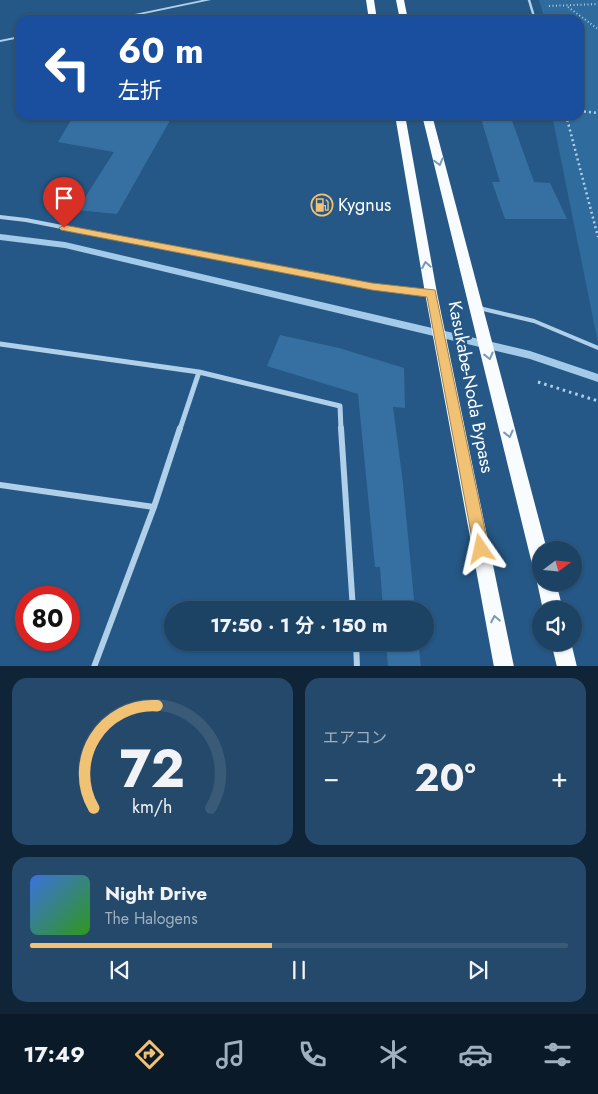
<!DOCTYPE html>
<html lang="ja">
<head>
<meta charset="utf-8">
<style>
  :root { --surface:#1c4264; --page:#25496a; --text:#f1f3f6; --muted:#a0b0bf; --line:#3a5b78; --accent:#f2c274 }
  body { margin:0; font-family:Jost,"Noto Sans JP",sans-serif; background:var(--page); color:var(--text); height:100vh; display:flex; flex-direction:column; font-size:19px; white-space:nowrap }
  * { box-sizing:border-box; margin:0 }
  p { font-size:16px; color:var(--muted) }
  .icon { flex:none; width:28px; height:28px; fill:none; stroke:currentColor; stroke-width:2; stroke-linecap:round; stroke-linejoin:round }
  .map { position:relative; height:666px; overflow:hidden }
  .side { display:flex; flex-direction:column; gap:12px; padding:12px; background:#0f2437; flex:1 }
  .side>* { flex:none }
  .top-card { position:absolute; left:15px; top:15px; width:569px; height:105px; border-radius:15px; box-shadow:0 1px 4px #0004,0 0 0 1px var(--line); background:#1a4fa0; color:#fff; overflow:hidden }
  .needle { width:32px; rotate:74deg }
  .buttons { position:absolute; left:532px; top:541px; display:grid; gap:10px }
  .buttons a { display:grid; place-items:center; width:50px; height:50px; border-radius:50%; background:var(--surface); box-shadow:0 1px 4px #0004,0 0 0 1px var(--line); font-size:25px }
  .speed { position:absolute; left:15px; top:586px; display:flex; gap:10px; font-size:25px; font-weight:700; text-align:center }
  .speed>* { display:grid; place-content:center; width:65px; height:65px; border-radius:50%; background:var(--surface); box-shadow:0 1px 4px #0004,0 0 0 1px var(--line); line-height:1 }
  .speed .limit { border:8px solid #d22; background:#fff; color:#111 }
  .pin { position:absolute; display:grid; place-items:center; width:42px; height:42px; color:#fff; margin:-51px -21px; border-radius:50% 50% 50% 0; rotate:-45deg; box-shadow:0 0 5px #0007 }
  .pin .icon { rotate:45deg }
  .me { position:absolute; width:55px; margin:-28px; rotate:349deg; stroke-linejoin:round; filter:drop-shadow(0 0 4px #0008) }
  .turn { display:flex; align-items:center; gap:18px; height:105px; padding:0 20px; font-size:22px }
  .turn .icon { width:65px; height:65px; stroke-width:2.5 }
  .turn b { display:block; font-size:35px; line-height:42px }
  .big { font-size:38px; font-weight:700; line-height:1.1 }
  .side .widget { flex:1; display:flex; flex-direction:column; justify-content:center; gap:8px; min-width:0; padding:0 18px; border-radius:15px; background:var(--page) }
  .side .dial { align-items:center; gap:0 }
  .dial svg { height:130px; overflow:visible; fill:none; stroke:var(--line); stroke-width:7; stroke-linecap:round; text-anchor:middle }
  .dial text { fill:var(--text); stroke:none }
  .song { display:flex; align-items:center; gap:15px }
  .cover { width:60px; height:60px; border-radius:8px; background:linear-gradient(135deg,hsl(220 70% 55%),hsl(110 70% 35%)) }
  .played { height:5px; border-radius:2px; background:linear-gradient(90deg,var(--accent) 45%,var(--line) 45%) }
  .keys { display:flex; justify-content:space-around; direction:ltr }
  .heat { display:flex; justify-content:space-between; align-items:center; font-size:28px; direction:ltr }
  .side .tiles { flex:1; display:grid; gap:12px; grid-template-columns:1fr 1fr }
  .widget:last-child { grid-column:span 2 }
  .trip { position:absolute; left:164px; top:601px; width:270px; height:50px; border-radius:25px; background:var(--surface); box-shadow:0 1px 4px #0004,0 0 0 1px var(--line); font-weight:700; line-height:50px; text-align:center }
  .tab-bar { display:flex; height:80px; justify-content:space-around; align-items:center; background:#0b1a28; color:var(--muted) }
  .tab-bar .icon { width:35px; height:35px }
  .tab-bar .active { color:var(--accent) }
  .tab-bar b { font-size:22px; color:var(--text) }
  .map>svg:first-child { display:block }
  .green { fill:#306b9d }
  .lines { fill:none; stroke-linecap:round; stroke-linejoin:round }
  .stream { fill:#a4cae9; fill-rule:evenodd }
  .building { fill:#3670a2 }
  .path-far2 { stroke:#b0cfe8; stroke-width:2; stroke-dasharray:1 2.5; stroke-linecap:butt }
  .path-far1 { stroke:#b0cfe8; stroke-width:2.5; stroke-dasharray:2 3; stroke-linecap:butt }
  .path { stroke:#b0cfe8; stroke-width:3; stroke-dasharray:2.5 4; stroke-linecap:butt }
  .service-far1 { stroke:#b0cfe8; stroke-width:2.5 }
  .service { stroke:#b0cfe8; stroke-width:4 }
  .minor-far2 { stroke:#b0cfe8; stroke-width:4 }
  .minor-far1 { stroke:#b0cfe8; stroke-width:5 }
  .minor { stroke:#b0cfe8; stroke-width:6 }
  .tertiary { fill:#b0cfe8; fill-rule:evenodd }
  .trunk { fill:#f8fcfe; fill-rule:evenodd }
  .oneway { stroke:#799ab6 }
  .route { fill:#f2c274; stroke:#9d7e4b }
  .labels { text-anchor:middle; dominant-baseline:central; stroke-width:5; stroke-linejoin:round; paint-order:stroke }
  .poi-label { font-size:18px; fill:#fff; stroke:#255886; text-anchor:start }
  .street-label { font-size:18px; fill:#fff; stroke:#255886 }
</style>
</head>
<body>
<div class="map">
<svg width="598" height="667" viewBox="0 0 598 667">
  <rect width="100%" height="100%" fill="#255886"/>
  <!-- green -->
  <path class="green" d="M539 0H598V343L552 115H579V20H545Z"/>
  <g class="lines">
    <!-- stream -->
    <path class="stream" d="M0 234 65 242 530 351 598 374V382L530 359 65 248 0 240Z"/>
  </g>
  <!-- building -->
  <path class="building" d="M74 115H173L117 214 77 210 114 152 58 142Z
    M480 115H510L534 182 550 183 567 219H505L492 182H500Z
    M280 335 339 348 404 368 405 408 393 407 403 483 415 610H383L380 567H375L358 394 267 366Z
    M386 642H418L421 667H388Z"/>
  <g class="lines">
    <!-- path-far2 -->
    <path class="path-far2" d="M549 6 598 4
      M568 7 598 29"/>
    <!-- path-far1 -->
    <path class="path-far1" d="M579 111 598 113
      M566 115 598 237"/>
    <!-- path -->
    <path class="path" d="M538 382 598 401"/>
    <!-- service-far1 -->
    <path class="service-far1" d="M529 0 535 20"/>
    <!-- service -->
    <path class="service" d="M479 308 534 321 598 348"/>
    <!-- minor-far2 -->
    <path class="minor-far2" d="M0 217 26 220 164 247"/>
    <!-- minor-far1 -->
    <path class="minor-far1" d="M158 246 372 287 431 293
      M0 344 199 372 180 429
      M199 372 340 406 341 429"/>
    <!-- minor -->
    <path class="minor" d="M341 428 353 610
      M0 485 154 507
      M356 642 357 667
      M94 667 154 507 180 428"/>
    <!-- tertiary -->
    <path class="tertiary" d="M202 0H211L115 20H106Z
      M20 36V38L0 42V40Z"/>
    <!-- trunk -->
    <path class="trunk" d="M366 0H374L377 20H369Z
      M396 0H404L408 20H400Z
      M395 115H405L437 293 514 667H494L425 293Z
      M422 115H432L547 550H541V573L534 571 532 564Z
      M539 575H541V582H556L563 610H543L537 582Z
      M551 642H571L577 667H557Z"/>
  </g>
  <!-- one-way arrows -->
  <defs><path id="oneway-chevron" d="M-2-3.5L2.5 0L-2 3.5" fill="none" stroke-width="1.6" stroke-linecap="round" stroke-linejoin="round" transform="scale(1.25)"/></defs>
  <g class="oneway">
    <use href="#oneway-chevron" transform="translate(439 162) rotate(75)"/>
    <use href="#oneway-chevron" transform="translate(426 265) rotate(-100)"/>
    <use href="#oneway-chevron" transform="translate(489 356) rotate(76)"/>
    <use href="#oneway-chevron" transform="translate(509 434) rotate(76)"/>
    <use href="#oneway-chevron" transform="translate(495 619) rotate(-101)"/>
  </g>
  <!-- route -->
  <path class="route" d="M64 225 372 283 435 290 489 549 486 554 481 556 476 554 474 549 427 297 372 290 61 230 59 228Z"/>
  <!-- icons -->
  <defs>
    <g id="fuel-ring" transform="scale(1.125)"><circle r="9.5" fill="#255886" stroke="#f2c274" stroke-width="1.5"/><path d="M-5.5-6h7V0h2V4h1.3V-2.5L3-4.5l.8-.8L6-3V5H2.5V1h-1V6h-7ZM-4.2-4.7v3.2H.2V-4.7Z" fill="#f2c274"/></g>
  </defs>
  <g fill-rule="evenodd">
    <use href="#fuel-ring" x="322" y="205"/>
  </g>
  <g class="labels">
    <!-- poi labels -->
    <g class="poi-label">
      <text x="338" y="205">Kygnus</text>
    </g>
    <!-- street labels -->
    <g class="street-label">
      <text transform="translate(471 387) rotate(79)">Kasukabe-Noda Bypass</text>
    </g>
  </g>
</svg>
<div class="buttons">
<a><svg class="needle" viewBox="-14 -14 28 28"><path d="M0-13l5 13h-10z" fill="#e53935"/><path d="M0 13l5-13h-10z" fill="#a0b0bf"/></svg></a>
<a><svg class="icon" aria-label="sound" viewBox="0 0 24 24"><path d="M4 9h4l5-4v14l-5-4H4zM17 9q2 3 0 6"/></svg></a>
</div>
<div class="speed"><div class="limit">80</div></div>
<div class="pin" style="left:64px;top:228px;background:#d93025"><svg class="icon" aria-label="arrive" viewBox="0 0 24 24"><path d="M6 21V4h12l-3 4 3 4H6"/></svg></div>
<svg class="me" style="left:481px;top:549px" viewBox="-20 -20 40 40"><path d="M0-17L14 15 0 8-14 15z" fill="#f2c274" stroke="#fff" stroke-width="4"/></svg>
<div class="trip">17:50 · 1 分 · 150 m</div>
<div class="top-card">
<div class="turn"><svg class="icon" aria-label="left" viewBox="0 0 24 24"><path d="M17 20v-9H6M10 6l-5 5 5 5"/></svg><div><b>60 m</b>左折</div></div>
</div>
</div>
<section class="side">
<div class="tiles">
<div class="widget dial"><svg viewBox="0 0 100 80">
<path d="M14 69A42 42 0 1 1 86 69"/>
<path d="M14 69A42 42 0 0 1 53 6" stroke="#f2c274"/>
<text x="50" y="56" font-size="32" font-weight="700">72</text>
<text x="50" y="72" font-size="11">km/h</text>
</svg></div>
<div class="widget"><p>エアコン</p>
<div class="heat"><a>−</a><b class="big">20°</b><a>+</a></div>
</div>
<div class="widget">
<div class="song"><i class="cover"></i><div><b>Night Drive</b><p>The Halogens</p></div></div>
<div class="played"></div>
<div class="keys"><svg class="icon" aria-label="previous" viewBox="0 0 24 24"><path d="M18 5L8 12l10 7zM5 5v14"/></svg><svg class="icon" aria-label="pause" viewBox="0 0 24 24"><path d="M8 5v14M16 5v14"/></svg><svg class="icon" aria-label="next" viewBox="0 0 24 24"><path d="M6 5l10 7-10 7zM19 5v14"/></svg></div>
</div>
</div>
</section>
<nav class="tab-bar">
<b>17:49</b>
<svg class="icon active" aria-label="directions" viewBox="0 0 24 24"><path d="M12 3l9 9-9 9-9-9zM9 14v-3h6M13 9l2 2-2 2"/></svg>
<svg class="icon" aria-label="music" viewBox="0 0 24 24"><path d="M9 18V5l10-2v13"/><circle cx="6" cy="18" r="3"/><circle cx="16" cy="16" r="3"/></svg>
<svg class="icon" aria-label="phone" viewBox="0 0 24 24"><path d="M5 4h4l2 5-3 2q2 4 5 5l2-3 5 2v4C11 20 4 13 5 4z"/></svg>
<svg class="icon" aria-label="climate" viewBox="0 0 24 24"><path d="M12 3v18M4 7l16 10M4 17L20 7"/></svg>
<svg class="icon" aria-label="car" viewBox="0 0 24 24"><path d="M5 17H2v-5l4-1 3-4h7l3 4 3 1v5h-3M9 17h6M6 11h13"/><circle cx="7" cy="17" r="2"/><circle cx="17" cy="17" r="2"/></svg>
<svg class="icon" aria-label="filters" viewBox="0 0 24 24"><path d="M4 7h16M4 17h16"/><circle cx="9" cy="7" r="2"/><circle cx="15" cy="17" r="2"/></svg>
</nav>
</body>
</html>
